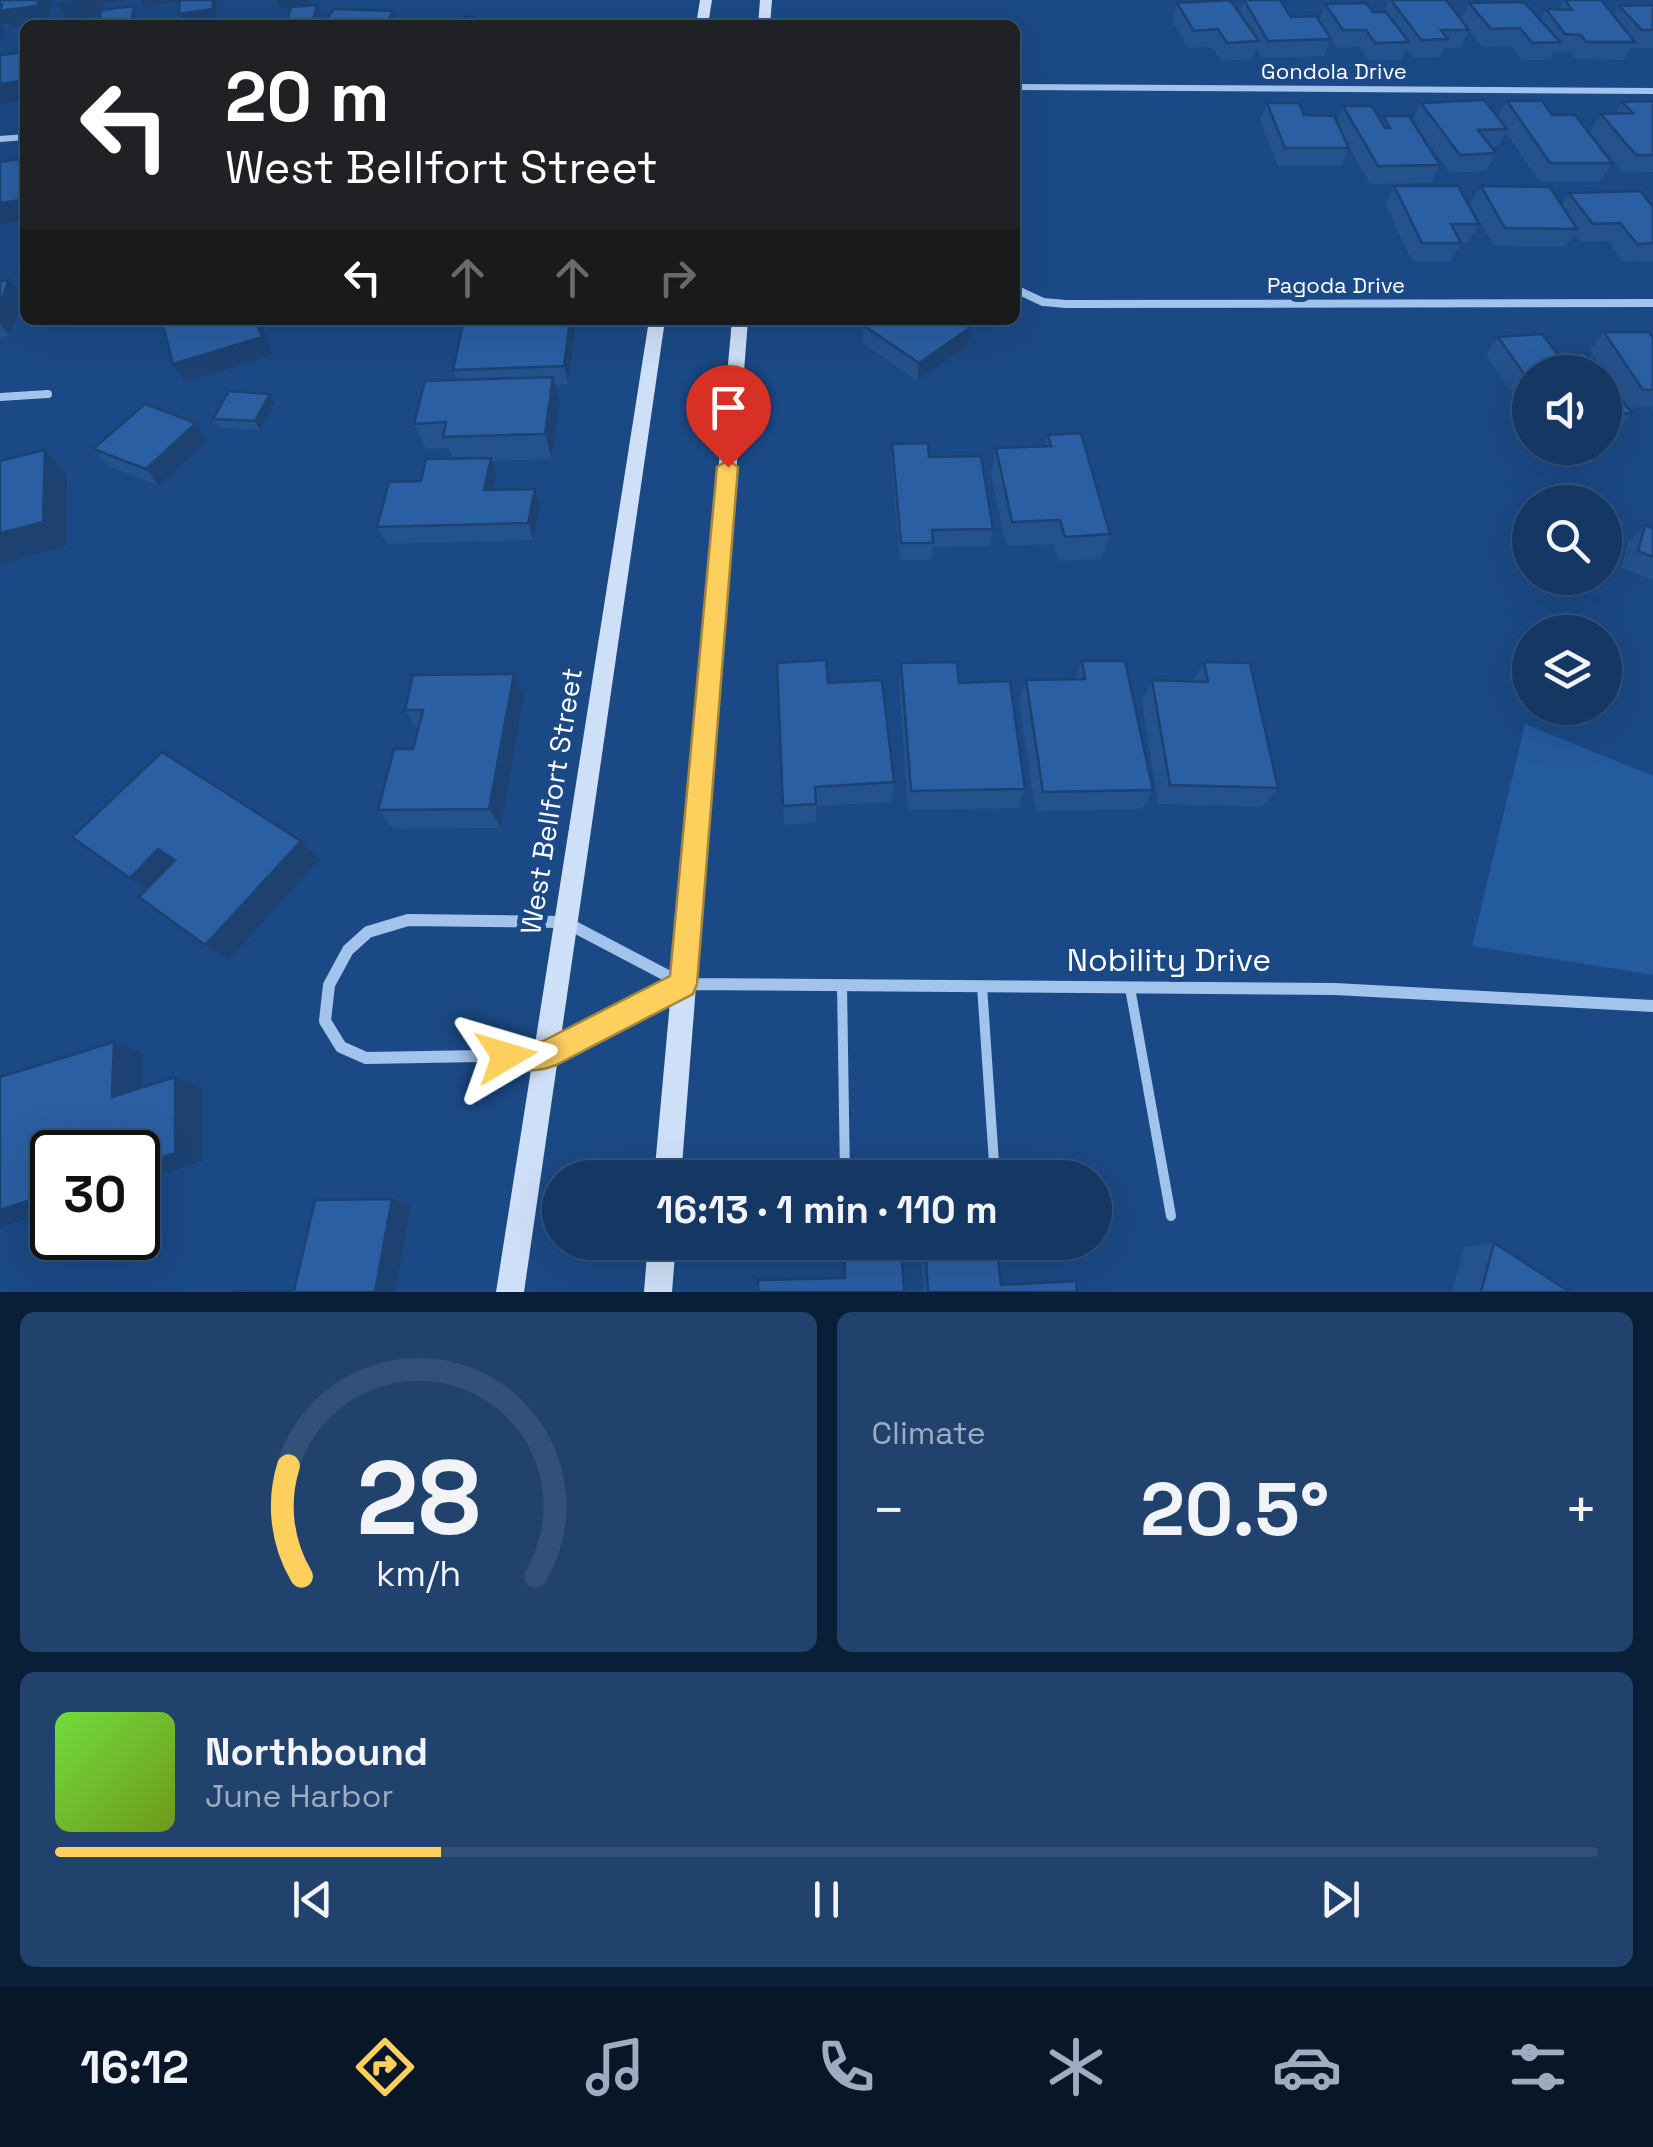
<!DOCTYPE html>
<html lang="en">
<head>
<meta charset="utf-8">
<style>
  :root { --surface:#143764; --page:#21426d; --text:#f1f3f6; --muted:#9dacbf; --line:#335178; --accent:#fdd05e }
  body { margin:0; font-family:"Space Grotesk",sans-serif; background:var(--page); color:var(--text); height:100vh; display:flex; flex-direction:column; font-size:38px; white-space:nowrap }
  * { box-sizing:border-box; margin:0 }
  p { font-size:32px; color:var(--muted) }
  .icon { flex:none; width:55px; height:55px; fill:none; stroke:currentColor; stroke-width:2; stroke-linecap:round; stroke-linejoin:round }
  .map { position:relative; height:1292px; overflow:hidden }
  .drawer { display:flex; flex-direction:column; gap:20px; padding:20px; background:#0b1e37; flex:1 }
  .drawer>* { flex:none }
  .top-card { position:absolute; left:20px; top:20px; width:1000px; height:305px; border-radius:15px; box-shadow:0 10px 40px #0002,0 0 0 2px var(--line); background:#202124; color:#fff; overflow:hidden }
  .tools { position:absolute; left:1512px; top:355px; display:grid; gap:20px }
  .tools a { display:grid; place-items:center; width:110px; height:110px; border-radius:50%; background:var(--surface); box-shadow:0 10px 40px #0002,0 0 0 2px var(--line); font-size:50px }
  .speed { position:absolute; left:30px; top:1130px; display:flex; gap:20px; font-size:50px; font-weight:700; text-align:center }
  .speed>* { display:grid; place-content:center; width:130px; height:130px; border-radius:50%; background:var(--surface); box-shadow:0 10px 40px #0002,0 0 0 2px var(--line); line-height:1 }
  .speed .limit { border:5px solid #111; border-radius:15px; background:#fff; color:#111 }
  .pin { position:absolute; display:grid; place-items:center; width:85px; height:85px; color:#fff; margin:-102px -42px; border-radius:50% 50% 50% 0; rotate:-45deg; box-shadow:0 0 10px #0007 }
  .pin .icon { rotate:45deg }
  .me { position:absolute; width:110px; margin:-55px; rotate:83deg; stroke-linejoin:round; filter:drop-shadow(0 0 8px #0008) }
  .turn { display:flex; align-items:center; gap:35px; height:210px; padding:0 40px; font-size:45px }
  .turn .icon { width:130px; height:130px; stroke-width:2.5 }
  .turn b { display:block; font-size:70px; line-height:85px }
  .lanes { display:flex; align-items:center; height:95px; padding:0 40px; background:#0003; justify-content:center; gap:50px; direction:ltr }
  .lanes .off { opacity:.35 }
  .big { font-size:75px; font-weight:800; line-height:1.1 }
  .drawer .widget { flex:1; display:flex; flex-direction:column; justify-content:center; gap:15px; min-width:0; padding:0 35px; border-radius:15px; background:var(--page) }
  .drawer .dial { align-items:center; gap:0 }
  .dial svg { height:260px; overflow:visible; fill:none; stroke:var(--line); stroke-width:7; stroke-linecap:round; text-anchor:middle }
  .dial text { fill:var(--text); stroke:none }
  .song { display:flex; align-items:center; gap:30px }
  .cover { width:120px; height:120px; border-radius:15px; background:linear-gradient(135deg,hsl(100 70% 55%),hsl(80 70% 35%)) }
  .played { height:10px; border-radius:5px; background:linear-gradient(90deg,var(--accent) 25%,var(--line) 25%) }
  .keys { display:flex; justify-content:space-around; direction:ltr }
  .heat { display:flex; justify-content:space-between; align-items:center; font-size:55px; direction:ltr }
  .drawer .tiles { flex:1; display:grid; gap:20px; grid-template-columns:1fr 1fr }
  .widget:last-child { grid-column:span 2 }
  .trip { position:absolute; left:542px; top:1160px; width:570px; height:100px; border-radius:50px; background:var(--surface); box-shadow:0 10px 40px #0002,0 0 0 2px var(--line); font-weight:800; line-height:100px; text-align:center }
  .tabs { display:flex; height:160px; justify-content:space-around; align-items:center; background:#081628; color:var(--muted) }
  .tabs .icon { width:70px; height:70px }
  .tabs .current { color:var(--accent) }
  .tabs b { font-size:45px; color:var(--text) }
  .map>svg:first-child { display:block }
  .green { fill:#245a9e }
  .lines { fill:none; stroke-linecap:round; stroke-linejoin:round }
  .service { stroke:#a2c3eb; stroke-width:10 }
  .minor-far2 { stroke:#a2c3eb; stroke-width:6 }
  .minor-far1 { stroke:#a2c3eb; stroke-width:8 }
  .minor { stroke:#a2c3eb; stroke-width:12 }
  .secondary { fill:#cee0f8; fill-rule:evenodd }
  .wall { fill:#24528c }
  .shaded-wall { fill:#1d4272 }
  .building { fill:#2a5fa3; stroke:#1d4272; stroke-width:2.5 }
  .route { fill:#fdd05e; stroke:#a4873d; stroke-width:2.5 }
  .labels { text-anchor:middle; dominant-baseline:central; stroke-width:10; stroke-linejoin:round; paint-order:stroke }
  .far-street-label { font-size:22px; fill:#fff; stroke:#1b4985 }
  .street-label { font-size:28px; fill:#fff; stroke:#1b4985 }
  .near-street-label { font-size:32px; fill:#fff; stroke:#1b4985 }
</style>
</head>
<body>
<div class="map">
<svg width="1653" height="1292" viewBox="0 0 1653 1292">
  <rect width="100%" height="100%" fill="#1b4985"/>
  <!-- green -->
  <path class="green" d="M1525 724 1653 776V975L1472 946Z"/>
  <g class="lines">
    <!-- service -->
    <path class="service" d="M842 985 845 1177
      M982 986 995 1178
      M1130 988 1171 1216"/>
    <!-- minor-far2 -->
    <path class="minor-far2" d="M1015 87 1653 91
      M0 139 25 137"/>
    <!-- minor-far1 -->
    <path class="minor-far1" d="M1015 289 1043 302 1066 304 1653 303
      M0 397 48 394"/>
    <!-- minor -->
    <path class="minor" d="M682 984 545 1055 366 1058 341 1047 325 1021 329 985 348 950 368 932 408 920 565 922 683 984 1335 989 1653 1006"/>
    <!-- secondary -->
    <path class="secondary" d="M700 0H712L708 25H696Z
      M760 0H772L770 25H758Z
      M649 320H665L524 1292H496Z
      M732 320H748L681 1178H654Z
      M648 1242H676L672 1292H644Z"/>
  </g>
  <!-- wall -->
  <path class="wall" d="M1244 0 1291 17 1319 21 1325 4 1373 12H1384L1389 0H1446L1461 19 1469 3 1540 20 1546 9 1559 10 1564 0 1613 16 1619 6 1653 5V48H1631L1624 60 1576 59 1571 52 1554 51 1550 60H1522L1510 46 1482 47 1469 30 1461 47 1444 48 1439 57 1413 58 1406 48 1401 60H1368L1359 47 1336 48 1331 39 1324 56 1262 58 1256 48 1253 59 1222 61 1212 47 1189 48 1172 21 1177 3 1240 14Z
    M1507 101 1552 115 1612 163 1600 181H1539L1506 132 1497 147H1492L1496 153 1486 171 1450 173 1414 124 1440 165 1431 183 1370 184 1347 144 1349 148 1341 166H1278L1260 121 1267 103 1304 115 1337 122 1343 106 1381 121 1383 116 1412 121 1421 103 1498 117Z
    M1653 101V172L1623 173 1590 132 1601 114H1615L1622 102Z
    M1394 186 1479 224 1468 242H1461L1451 261H1412L1385 204Z
    M1481 186 1562 205 1569 193 1653 207V261L1623 262 1608 241 1581 242 1574 234 1565 247 1494 246 1470 204Z
    M25 269V279L18 270Z
    M0 281 23 298 10 336 0 337Z
    M40 320H117L45 327Z
    M866 320H958L970 328 968 346 917 381 863 343V325L869 322Z
    M1604 332 1653 338V412L1650 407 1628 408 1590 350Z
    M575 333 568 384 555 385 560 403 552 459 492 461 497 475 495 490 535 489 540 506 534 540 387 544 377 527 421 481 453 459 448 448 426 449 414 424 457 380 453 370Z
    M1498 337 1558 355 1530 372V418L1486 355Z
    M1605 378 1632 413 1617 431 1605 432Z
    M270 394 275 403 260 430 219 428 213 419Z
    M196 423 208 441 159 486 108 466 93 449Z
    M1048 435 1110 534 1101 559 1058 561 1054 544 1006 546 991 473 996 448 1045 446Z
    M892 444 929 457 993 529 989 546 933 547 931 560H900L891 461Z
    M1645 525 1653 529V580L1621 568 1628 542Z
    M1082 661 1153 790 1141 809 1036 811 1019 702 1026 680H1075Z
    M1204 662 1278 788 1262 807 1158 804 1142 702 1152 680 1193 682Z
    M901 663 959 683 1025 789 1018 808 908 810 899 685Z
    M828 683 894 782 892 802 816 806V823L785 825 783 806Z
    M524 696 501 828 394 829 378 810 413 749 418 730 405 710Z
    M1494 1243 1570 1292H1452L1464 1247Z
    M925 1245 1001 1285 1077 1292H924L920 1250Z"/>
  <!-- shaded-wall -->
  <path class="shaded-wall" d="M39 0H53L48 23 11 28 8 24H2L5 30 2 43 0 44V6Z
    M75 0H130L103 4 102 15 67 20 57 3Z
    M140 0H179L178 3 144 7Z
    M213 0H215L217 4V18L184 23 179 14Z
    M277 0H308V4L280 8Z
    M317 5 321 14 318 25H312Z
    M134 6 138 15 137 25H99V24Z
    M394 11 399 25H385Z
    M25 61V100L0 104V84Z
    M25 189V220L0 224V203Z
    M9 280 23 298 10 336 0 324V304Z
    M256 320H260L272 355 185 382 173 364Z
    M570 320H572L575 333 568 384 564 366Z
    M970 328 968 346 917 381 919 363Z
    M553 377 560 403 552 459 545 434Z
    M270 394 275 403 260 430 255 421Z
    M196 423 208 441 159 486 146 469Z
    M45 450 67 475 66 546 0 564V533Z
    M491 458 497 475 491 507 484 490Z
    M535 489 540 506 534 540 528 523Z
    M514 674 524 696 501 828 489 809Z
    M301 841 320 859 229 960 205 945Z
    M158 849 183 867 155 895 130 878Z
    M114 1042 143 1054 141 1107 112 1097Z
    M175 1077 202 1088V1161L138 1182V1165Z
    M52 1193V1210L0 1228V1210Z
    M392 1199 411 1205 395 1292H375Z"/>
  <!-- building -->
  <path class="building" d="M0 0H39L37 6 0 11 2 5 0 6Z
    M180 0H213V9L179 14Z
    M1230 0 1259 41 1227 43 1218 29 1194 31 1177 3Z
    M1244 0H1280L1291 17 1316 16 1331 39 1268 41Z
    M1391 0H1446L1469 30H1441L1448 39 1421 40Z
    M1565 0H1601L1635 42H1586L1581 35 1565 34 1546 9 1572 10Z
    M1524 2 1560 42 1532 43 1520 28 1491 29 1469 3Z
    M1366 3 1373 12H1386L1409 42 1375 43 1366 30H1343L1325 4Z
    M317 5 312 25H286L291 7Z
    M1653 5V30H1642L1619 6Z
    M134 6 132 19 99 24 101 10Z
    M334 9 394 11 385 25H322Z
    M472 16 480 25H437Z
    M276 19V25H248V22Z
    M25 52V61L21 81 0 84V55Z
    M1484 100 1507 129 1478 130 1496 153 1460 155 1421 103Z
    M1507 101H1542L1552 115H1575L1612 163H1550Z
    M1653 101V155H1636L1601 114 1633 113 1622 102Z
    M1267 103H1299L1304 115 1334 116 1349 148H1285Z
    M1343 106H1372L1385 128H1390L1383 116H1409L1440 165 1378 166Z
    M25 158V189L22 200 0 203V162Z
    M1394 186H1458L1479 224H1451L1461 243H1422Z
    M1481 186 1550 187 1577 229 1505 228Z
    M1640 191 1653 207V243L1637 244 1620 223 1593 224 1569 193Z
    M25 256V269L18 270Z
    M9 280 0 304V281Z
    M170 320H256L262 337 173 364 162 322Z
    M464 320H570L564 366 453 370Z
    M871 320H958L970 328 919 363 863 325Z
    M1604 332H1649L1653 338V390H1643Z
    M1542 334 1558 355 1585 353 1600 372H1530V382L1498 337Z
    M553 377 545 434 443 437 446 422 414 424 425 381Z
    M1605 378 1632 413 1605 415Z
    M229 391 270 394 255 421 213 419Z
    M145 404 196 423 146 469 93 449Z
    M1081 433 1110 534 1065 537 1060 520 1012 522 996 448 1051 446 1048 435Z
    M928 443 929 457 981 456 993 529 932 530 933 543H901L892 444Z
    M45 450 43 522 0 533V461Z
    M491 458 484 490 535 489 528 523 377 527 389 482 421 481 426 459Z
    M1645 525 1653 529V557L1638 551Z
    M826 660 828 683 882 680 894 782 815 787 816 804 783 806 777 663Z
    M1082 661H1125L1153 790 1043 792 1026 680 1085 679Z
    M957 662 959 683 1010 681 1025 789 911 791 901 663Z
    M1204 662 1250 663 1278 788 1170 785 1152 680 1208 682Z
    M514 674 489 809 378 810 394 749H413L423 710H405L413 675Z
    M162 752 301 841 205 945 139 897 175 860 158 849 130 878 72 837Z
    M114 1042 112 1097 175 1077V1153L138 1165V1152H52V1193L0 1210V1077Z
    M392 1199 375 1292H232L294 1291 315 1200Z
    M996 1242 1001 1285 1076 1281 1077 1292H928L925 1245Z
    M901 1243 904 1292H758V1280L845 1278 844 1244Z
    M1494 1243 1570 1292H1481Z"/>
  <!-- route -->
  <path class="route" d="M728 460 738 467 697 984 693 994 556 1065C539 1072 513 1073 496 1066L492 1056 496 1046 506 1042 543 1041 670 976 717 467Z"/>
  <g class="labels">
    <!-- far-street labels -->
    <g class="far-street-label">
      <text x="1334" y="71">Gondola Drive</text>
      <text x="1336" y="285">Pagoda Drive</text>
    </g>
    <!-- street labels -->
    <g class="street-label">
      <text transform="translate(551 801) rotate(-81)">West Bellfort Street</text>
    </g>
    <!-- near-street labels -->
    <g class="near-street-label">
      <text x="1169" y="960">Nobility Drive</text>
    </g>
  </g>
</svg>
<div class="tools">
<a><svg class="icon" aria-label="sound" viewBox="0 0 24 24"><path d="M4 9h4l5-4v14l-5-4H4zM17 9q2 3 0 6"/></svg></a>
<a><svg class="icon" aria-label="search" viewBox="0 0 24 24"><circle cx="10" cy="10" r="6"/><path d="M15 15l6 6"/></svg></a>
<a><svg class="icon" aria-label="layers" viewBox="0 0 24 24"><path d="M12 4l9 5-9 5-9-5zM3 14l9 5 9-5"/></svg></a>
</div>
<div class="speed"><div class="limit">30</div></div>
<div class="pin" style="left:728px;top:467px;background:#d93025"><svg class="icon" aria-label="arrive" viewBox="0 0 24 24"><path d="M6 21V4h12l-3 4 3 4H6"/></svg></div>
<svg class="me" style="left:506px;top:1056px" viewBox="-20 -20 40 40"><path d="M0-17L14 15 0 8-14 15z" fill="#fdd05e" stroke="#fff" stroke-width="4"/></svg>
<div class="trip">16:13 · 1 min · 110 m</div>
<div class="top-card">
<div class="turn"><svg class="icon" aria-label="left" viewBox="0 0 24 24"><path d="M17 20v-9H6M10 6l-5 5 5 5"/></svg><div><b>20 m</b>West Bellfort Street</div></div>
<div class="lanes"><svg class="icon" aria-label="left" viewBox="0 0 24 24"><path d="M17 20v-9H6M10 6l-5 5 5 5"/></svg><svg class="icon off" aria-label="ahead" viewBox="0 0 24 24"><path d="M12 20V5M6 11l6-6 6 6"/></svg><svg class="icon off" aria-label="ahead" viewBox="0 0 24 24"><path d="M12 20V5M6 11l6-6 6 6"/></svg><svg class="icon off" aria-label="right" viewBox="0 0 24 24"><path d="M7 20v-9h11M14 6l5 5-5 5"/></svg></div>
</div>
</div>
<section class="drawer">
<div class="tiles">
<div class="widget dial"><svg viewBox="0 0 100 80">
<path d="M14 69A42 42 0 1 1 86 69"/>
<path d="M14 69A42 42 0 0 1 10 35" stroke="#fdd05e"/>
<text x="50" y="56" font-size="32" font-weight="700">28</text>
<text x="50" y="72" font-size="11">km/h</text>
</svg></div>
<div class="widget"><p>Climate</p>
<div class="heat"><a>−</a><b class="big">20.5°</b><a>+</a></div>
</div>
<div class="widget">
<div class="song"><i class="cover"></i><div><b>Northbound</b><p>June Harbor</p></div></div>
<div class="played"></div>
<div class="keys"><svg class="icon" aria-label="previous" viewBox="0 0 24 24"><path d="M18 5L8 12l10 7zM5 5v14"/></svg><svg class="icon" aria-label="pause" viewBox="0 0 24 24"><path d="M8 5v14M16 5v14"/></svg><svg class="icon" aria-label="next" viewBox="0 0 24 24"><path d="M6 5l10 7-10 7zM19 5v14"/></svg></div>
</div>
</div>
</section>
<nav class="tabs">
<b>16:12</b>
<svg class="icon current" aria-label="directions" viewBox="0 0 24 24"><path d="M12 3l9 9-9 9-9-9zM9 14v-3h6M13 9l2 2-2 2"/></svg>
<svg class="icon" aria-label="music" viewBox="0 0 24 24"><path d="M9 18V5l10-2v13"/><circle cx="6" cy="18" r="3"/><circle cx="16" cy="16" r="3"/></svg>
<svg class="icon" aria-label="phone" viewBox="0 0 24 24"><path d="M5 4h4l2 5-3 2q2 4 5 5l2-3 5 2v4C11 20 4 13 5 4z"/></svg>
<svg class="icon" aria-label="climate" viewBox="0 0 24 24"><path d="M12 3v18M4 7l16 10M4 17L20 7"/></svg>
<svg class="icon" aria-label="car" viewBox="0 0 24 24"><path d="M5 17H2v-5l4-1 3-4h7l3 4 3 1v5h-3M9 17h6M6 11h13"/><circle cx="7" cy="17" r="2"/><circle cx="17" cy="17" r="2"/></svg>
<svg class="icon" aria-label="filters" viewBox="0 0 24 24"><path d="M4 7h16M4 17h16"/><circle cx="9" cy="7" r="2"/><circle cx="15" cy="17" r="2"/></svg>
</nav>
</body>
</html>
